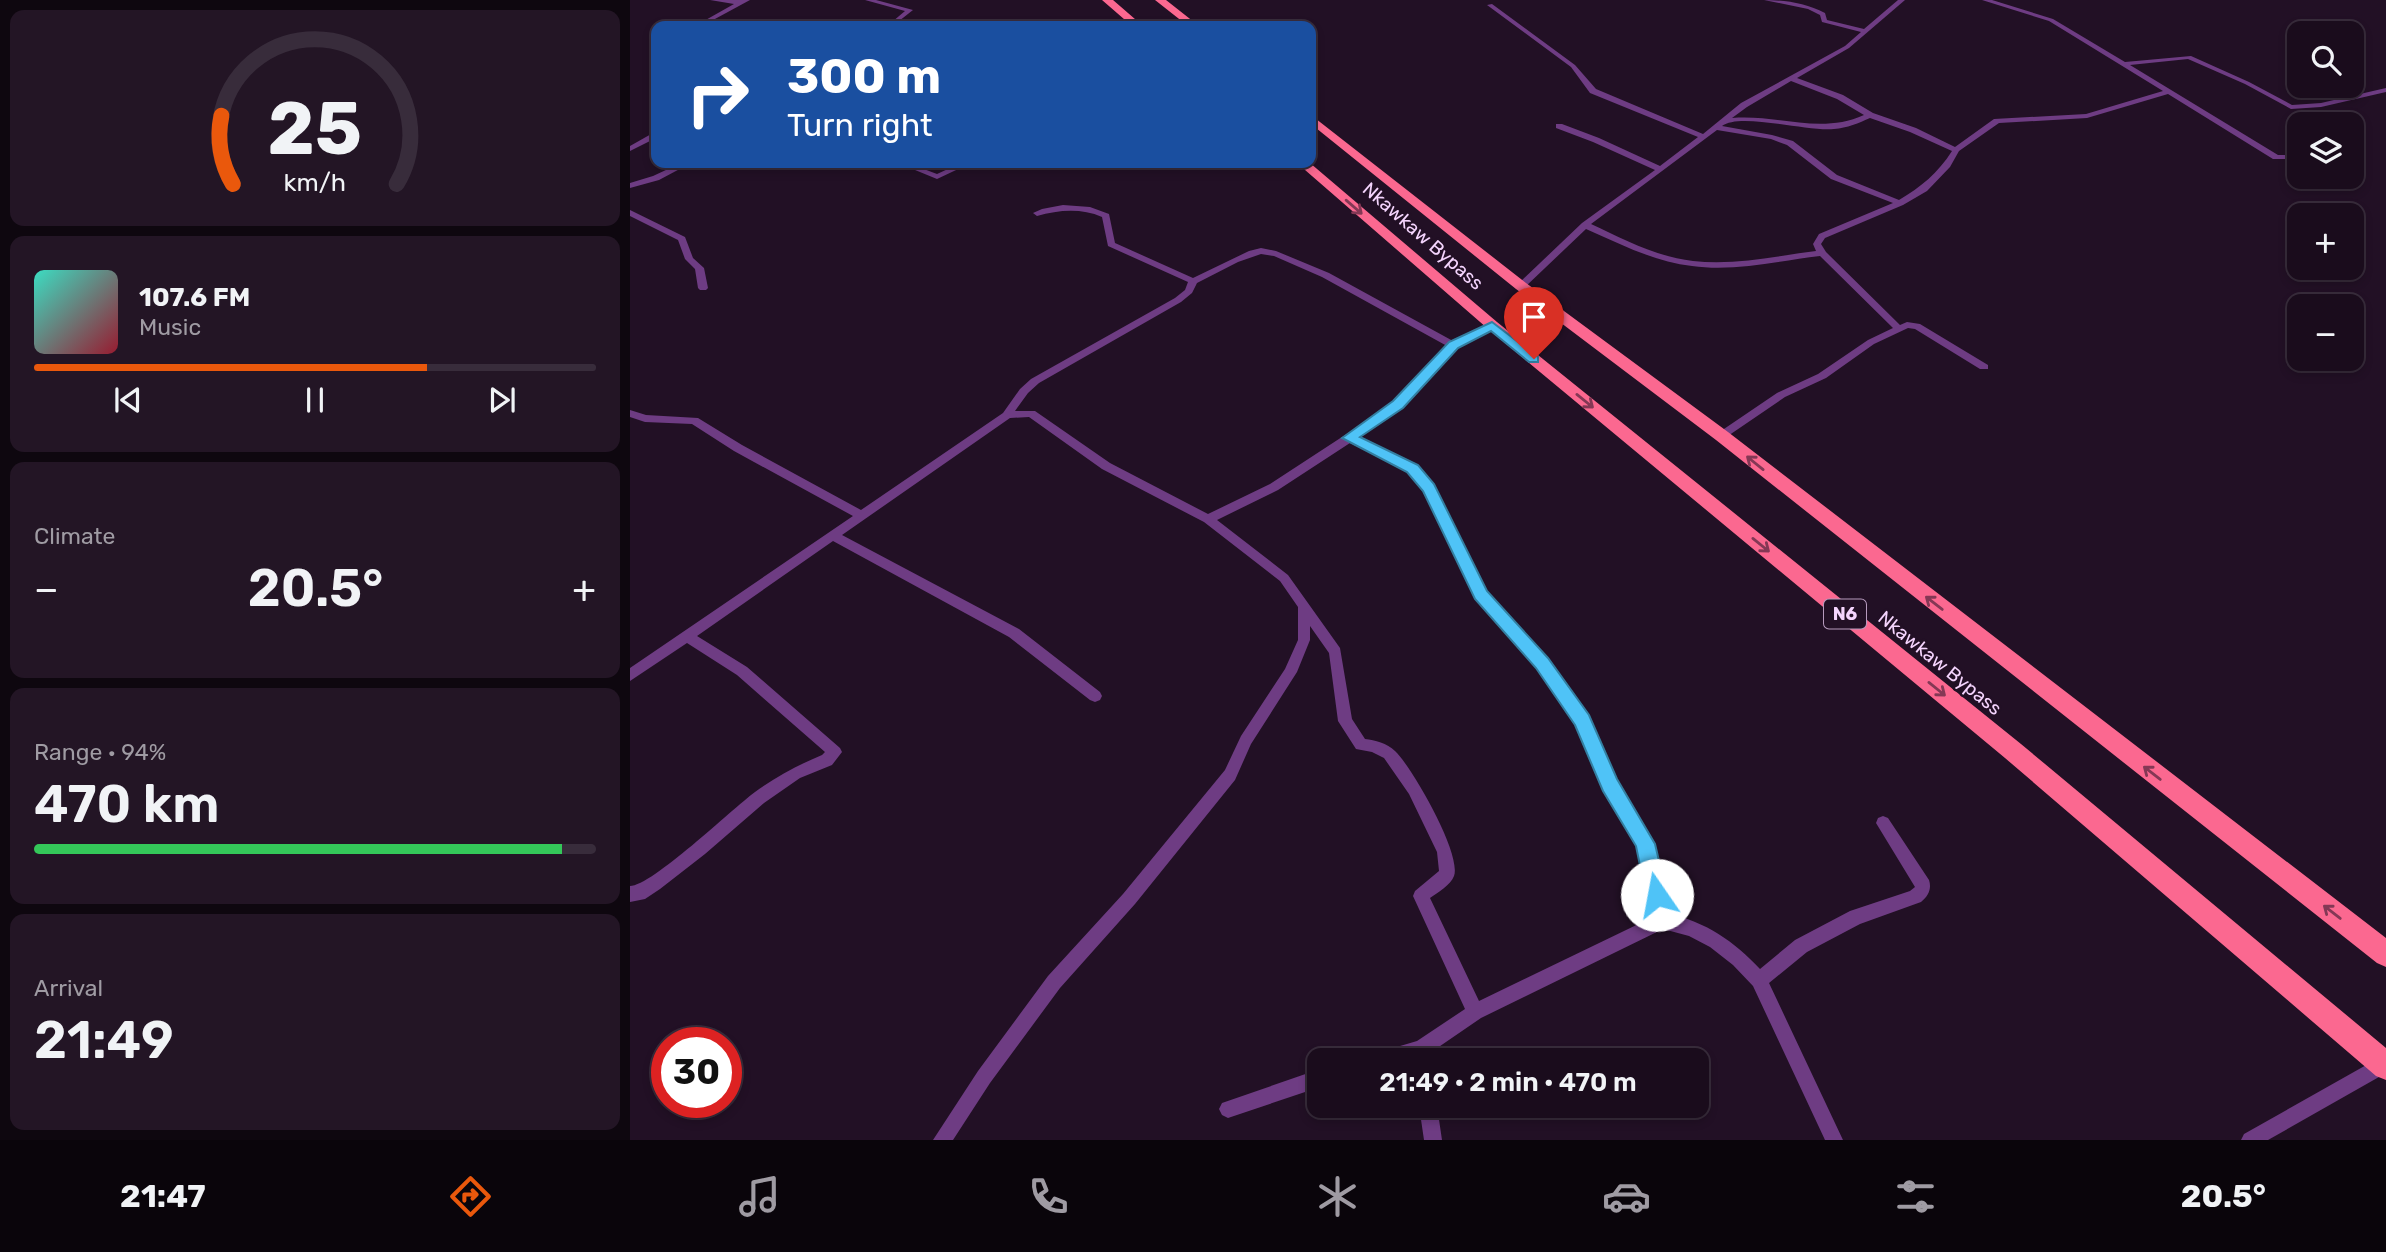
<!DOCTYPE html>
<html lang="en">
<head>
<meta charset="utf-8">
<style>
  :root { --surface:#1a0c1c; --page:#231525; --text:#f1f3f6; --muted:#9f9ba3; --line:#382c3b; --accent:#ea580c }
  body { margin:0; font-family:Rubik,sans-serif; background:var(--page); color:var(--text); height:100vh; display:flex; flex-direction:column; font-size:26px; white-space:nowrap }
  * { box-sizing:border-box; margin:0 }
  p { font-size:23px; color:var(--muted) }
  .icon { flex:none; width:38px; height:38px; fill:none; stroke:currentColor; stroke-width:2; stroke-linecap:round; stroke-linejoin:round }
  .map { position:relative; flex:1; overflow:hidden }
  .panel { display:flex; flex-direction:column; gap:10px; padding:10px; background:#0e070f; width:630px }
  .panel>* { flex:none }
  .top-card { position:absolute; left:21px; top:21px; width:665px; height:147px; border-radius:14px; box-shadow:0 4px 10px #0003,0 0 0 2px var(--line); background:#1a4fa0; color:#fff; overflow:hidden }
  .controls { position:absolute; left:1657px; top:21px; display:grid; gap:14px }
  .controls a { display:grid; place-items:center; width:77px; height:77px; border-radius:14px; background:var(--surface); box-shadow:0 4px 10px #0003,0 0 0 2px var(--line); font-size:35px }
  .speed { position:absolute; left:21px; top:1027px; display:flex; gap:14px; font-size:35px; font-weight:700; text-align:center }
  .speed>* { display:grid; place-content:center; width:91px; height:91px; border-radius:50%; background:var(--surface); box-shadow:0 4px 10px #0003,0 0 0 2px var(--line); line-height:1 }
  .speed .limit { border:10px solid #d22; background:#fff; color:#111 }
  .pin { position:absolute; display:grid; place-items:center; width:60px; height:60px; color:#fff; margin:-72px -30px; border-radius:50% 50% 50% 0; rotate:-45deg; box-shadow:0 0 7px #0007 }
  .pin .icon { rotate:45deg }
  .me { position:absolute; width:77px; margin:-38px; rotate:348deg; stroke-linejoin:round; filter:drop-shadow(0 0 5px #0008) }
  .turn { display:flex; align-items:center; gap:24px; height:147px; padding:0 21px; font-size:32px }
  .turn .icon { width:91px; height:91px; stroke-width:2.5 }
  .turn b { display:block; font-size:49px; line-height:60px }
  .big { font-size:52px; font-weight:600; line-height:1.1 }
  .panel .card { flex:1; display:flex; flex-direction:column; justify-content:center; gap:10px; min-width:0; padding:0 24px; border-radius:14px; background:var(--page) }
  .panel .dial { align-items:center; gap:0 }
  .dial svg { height:182px; overflow:visible; fill:none; stroke:var(--line); stroke-width:7; stroke-linecap:round; text-anchor:middle }
  .dial text { fill:var(--text); stroke:none }
  .song { display:flex; align-items:center; gap:21px }
  .cover { width:84px; height:84px; border-radius:10px; background:linear-gradient(135deg,hsl(170 70% 55%),hsl(350 70% 35%)) }
  .played { height:7px; border-radius:4px; background:linear-gradient(90deg,var(--accent) 70%,var(--line) 70%) }
  .keys { display:flex; justify-content:space-around; direction:ltr }
  .heat { display:flex; justify-content:space-between; align-items:center; font-size:38px; direction:ltr }
  .charge { height:10px; border-radius:5px; background:linear-gradient(90deg,#34c759 94%,var(--line) 0) }
  .trip { position:absolute; left:677px; top:1048px; width:402px; height:70px; border-radius:14px; background:var(--surface); box-shadow:0 4px 10px #0003,0 0 0 2px var(--line); font-weight:600; line-height:70px; text-align:center }
  .dock { display:flex; height:112px; justify-content:space-around; align-items:center; background:#0a050b; color:var(--muted) }
  .dock .icon { width:49px; height:49px }
  .dock .on { color:var(--accent) }
  .dock b { font-size:32px; color:var(--text) }
  main { display:flex; flex:1; min-height:0 }
  .map>svg:first-child { display:block }
  .lines { fill:none; stroke-linecap:round; stroke-linejoin:round }
  .minor { fill:#6e3c83; fill-rule:evenodd }
  .trunk { fill:#fb6890; fill-rule:evenodd }
  .oneway { stroke:#843855 }
  .route { fill:#4fc3f7; stroke:#337fa1; stroke-width:2 }
  .labels { text-anchor:middle; dominant-baseline:central; stroke-width:5; stroke-linejoin:round; paint-order:stroke }
  .shield { fill:#221025; stroke:#b69abd; stroke-width:2 }
  .shield-label { font-size:18px; font-weight:bold; fill:#f5d5fe }
  .street-label { font-size:19px; fill:#f5d5fe; stroke:#221025 }
</style>
</head>
<body>
<main>
<section class="panel">
<div class="card dial"><svg viewBox="0 0 100 80">
<path d="M14 69A42 42 0 1 1 86 69"/>
<path d="M14 69A42 42 0 0 1 9 39" stroke="#ea580c"/>
<text x="50" y="56" font-size="32" font-weight="700">25</text>
<text x="50" y="72" font-size="11">km/h</text>
</svg></div>
<div class="card">
<div class="song"><i class="cover"></i><div><b>107.6 FM</b><p>Music</p></div></div>
<div class="played"></div>
<div class="keys"><svg class="icon" aria-label="previous" viewBox="0 0 24 24"><path d="M18 5L8 12l10 7zM5 5v14"/></svg><svg class="icon" aria-label="pause" viewBox="0 0 24 24"><path d="M8 5v14M16 5v14"/></svg><svg class="icon" aria-label="next" viewBox="0 0 24 24"><path d="M6 5l10 7-10 7zM19 5v14"/></svg></div>
</div>
<div class="card"><p>Climate</p>
<div class="heat"><a>−</a><b class="big">20.5°</b><a>+</a></div>
</div>
<div class="card"><p>Range · 94%</p><b class="big">470 km</b><div class="charge"></div></div>
<div class="card"><p>Arrival</p><b class="big">21:49</b></div>
</section>
<div class="map">
<svg width="1756" height="1140" viewBox="0 0 1756 1140">
  <rect width="100%" height="100%" fill="#221025"/>
  <g class="lines">
    <!-- minor -->
    <path class="minor" d="M80 0H120L72 26H65L104 4Z
      M235 0H246L283 10 264 25 262 24V22L275 11Z
      M1134 0C1155 0 1176 3 1195 13L1197 20 1234 29 1268 0H1275L1219 48 1167 78 1213 95 1243 113 1286 128 1325 147 1364 119 1456 114 1533 91 1419 21 1352 0H1362L1423 19 1495 62 1561 56 1619 82 1662 105 1691 103 1756 88V92L1691 107 1661 109 1615 84 1558 59 1500 65 1648 155H1670V159H1643L1538 94 1457 118 1369 123 1329 151 1320 167 1297 191 1273 205 1195 238 1191 244 1196 252 1270 325 1277 322 1290 324 1358 365V369H1350L1285 329 1278 328 1244 344 1196 378 1155 397 1092 440 1088 439 1087 436 1088 433 1147 393 1188 374 1238 340 1263 328 1190 256C1148 261 1104 272 1062 266 1025 262 990 244 956 229L894 288H888V284L952 223 1025 170 963 142 926 128V124H932L969 138 1030 166 1068 137 960 93 941 67 857 5 862 4 945 65 966 89 1073 134 1111 103 1215 46 1231 32 1192 22 1190 15 1178 9ZM1161 81 1207 99 1234 115C1190 135 1148 114 1102 118L1117 107ZM1240 118 1280 132 1322 151C1308 173 1291 187 1269 200L1207 175 1163 141 1142 135 1092 126C1110 112 1178 132 1204 129 1217 128 1229 123 1240 118ZM1087 130 1141 139 1157 145 1201 179 1263 203 1189 234 1183 244 1186 251C1146 256 1104 266 1063 261 1027 257 993 239 961 224Z
      M23 133H26V138L0 151V146Z
      M51 163H61L29 180 0 188V183L23 176Z
      M268 163H278L307 174 331 163H341L307 179Z
      M433 205 460 207 479 214 485 243 563 278 619 251 631 248 646 251 699 273 823 341 859 323H865V327L826 347 772 407 727 438 786 465 803 485 856 592 917 659 957 717 985 781 1023 844 1038 914C1075 921 1105 942 1130 969L1165 940 1220 911 1280 891 1285 887 1246 823 1248 818 1253 816 1258 818 1299 880C1302 889 1298 896 1291 902L1230 924 1177 952 1139 983 1213 1140H1195L1123 986 1103 965 1080 947 1059 936 1033 929 851 1018 797 1055 780 1060H740L743 1054 787 1041 835 1009 783 896 785 891 809 871 807 852 779 794 754 758 742 752 726 749 708 721 699 653 680 626V640L667 672 621 744 605 780 505 904 430 988 360 1083 323 1140H303L348 1071 418 976 493 894 595 770 611 736 655 669 668 640V607L650 581 574 522 472 469 399 417 380 418 212 535 389 629 470 692 472 696 470 700 465 702 460 700 379 637 203 541 67 636 117 667 210 748 212 752 202 765 170 778 134 803 75 854 30 889 15 899 0 902V886C22 886 102 809 125 792 147 776 168 765 192 755L195 752 107 675 57 643 0 681V668L223 516 104 451 62 424 15 422 0 417V410L16 415 68 418 112 445 231 510 373 413 390 389 401 379 545 298 555 290 558 282 478 246 472 217C451 208 429 210 407 216L403 213 412 209ZM631 254 644 256 692 277 817 346 764 403 640 484 578 514 480 463 405 411H385L398 393 409 383 551 302 562 293 567 283 608 262ZM720 443 778 471 794 490 847 598 907 667 946 724 974 790 1008 846 1023 917 849 1001 800 898C807 893 821 885 824 876 832 854 782 767 765 751 757 743 745 740 735 739L722 719 710 648 658 575 587 520 648 490Z
      M0 210 55 237 63 258 74 268 78 288 76 290H70L68 288 65 269 55 259 48 240 0 216Z
      M1754 1055 1756 1056V1073L1638 1140H1611L1614 1134Z
      M690 1069V1087L598 1118 592 1115 589 1109 592 1103Z
      M789 1106H807L812 1140H794Z"/>
    <!-- trunk -->
    <path class="trunk" d="M472 0H483L513 26H502Z
      M525 0H536L569 26H558Z
      M681 115 896 283 1098 432 1756 938V967L1747 963 1086 440 886 289 681 124Z
      M667 163H680L867 322 1391 744 1756 1048V1080L1746 1076 1375 758 857 328Z"/>
  </g>
  <!-- one-way arrows -->
  <defs><path id="oneway-shaft" d="M-6 0H5M1.5-3L5.5 0L1.5 3" fill="none" stroke-width="1.6" stroke-linecap="round" stroke-linejoin="round" transform="scale(1.75)"/></defs>
  <g class="oneway">
    <use href="#oneway-shaft" transform="translate(724 207) rotate(41)"/>
    <use href="#oneway-shaft" transform="translate(955 401) rotate(39)"/>
    <use href="#oneway-shaft" transform="translate(1125 463) rotate(-141)"/>
    <use href="#oneway-shaft" transform="translate(1131 545) rotate(39)"/>
    <use href="#oneway-shaft" transform="translate(1304 603) rotate(-142)"/>
    <use href="#oneway-shaft" transform="translate(1307 689) rotate(39)"/>
    <use href="#oneway-shaft" transform="translate(1522 773) rotate(-142)"/>
    <use href="#oneway-shaft" transform="translate(1702 912) rotate(-142)"/>
  </g>
  <!-- route -->
  <path class="route" d="M862 322 908 357V362H899L861 331 828 348 773 408 730 437 788 465 804 484 857 591 918 658 959 715 987 779 1025 844 1037 895 1034 902 1027 905 1019 902 1016 895 1006 846 973 791 945 725 906 668 845 599 793 491 777 472 712 438 763 401 819 342Z"/>
  <g class="labels">
    <!-- shield labels -->
    <rect class="shield" x="1194" y="599.5" width="42" height="29" rx="5"/>
    <g class="shield-label">
      <text x="1215" y="614">N6</text>
    </g>
    <!-- street labels -->
    <g class="street-label">
      <text transform="translate(793 236) rotate(41)">Nkawkaw Bypass</text>
      <text transform="translate(1310 663) rotate(39)">Nkawkaw Bypass</text>
    </g>
  </g>
</svg>
<div class="controls">
<a><svg class="icon" aria-label="search" viewBox="0 0 24 24"><circle cx="10" cy="10" r="6"/><path d="M15 15l6 6"/></svg></a>
<a><svg class="icon" aria-label="layers" viewBox="0 0 24 24"><path d="M12 4l9 5-9 5-9-5zM3 14l9 5 9-5"/></svg></a>
<a>+</a>
<a>−</a>
</div>
<div class="speed"><div class="limit">30</div></div>
<div class="pin" style="left:904px;top:359px;background:#d93025"><svg class="icon" aria-label="arrive" viewBox="0 0 24 24"><path d="M6 21V4h12l-3 4 3 4H6"/></svg></div>
<svg class="me" style="left:1027px;top:895px" viewBox="-20 -20 40 40"><circle r="19" fill="#fff"/><path d="M0-13L10 11 0 6-10 11z" fill="#4fc3f7"/></svg>
<div class="trip">21:49 · 2 min · 470 m</div>
<div class="top-card">
<div class="turn"><svg class="icon" aria-label="right" viewBox="0 0 24 24"><path d="M7 20v-9h11M14 6l5 5-5 5"/></svg><div><b>300 m</b>Turn right</div></div>
</div>
</div>
</main>
<nav class="dock">
<b>21:47</b>
<svg class="icon on" aria-label="directions" viewBox="0 0 24 24"><path d="M12 3l9 9-9 9-9-9zM9 14v-3h6M13 9l2 2-2 2"/></svg>
<svg class="icon" aria-label="music" viewBox="0 0 24 24"><path d="M9 18V5l10-2v13"/><circle cx="6" cy="18" r="3"/><circle cx="16" cy="16" r="3"/></svg>
<svg class="icon" aria-label="phone" viewBox="0 0 24 24"><path d="M5 4h4l2 5-3 2q2 4 5 5l2-3 5 2v4C11 20 4 13 5 4z"/></svg>
<svg class="icon" aria-label="climate" viewBox="0 0 24 24"><path d="M12 3v18M4 7l16 10M4 17L20 7"/></svg>
<svg class="icon" aria-label="car" viewBox="0 0 24 24"><path d="M5 17H2v-5l4-1 3-4h7l3 4 3 1v5h-3M9 17h6M6 11h13"/><circle cx="7" cy="17" r="2"/><circle cx="17" cy="17" r="2"/></svg>
<svg class="icon" aria-label="filters" viewBox="0 0 24 24"><path d="M4 7h16M4 17h16"/><circle cx="9" cy="7" r="2"/><circle cx="15" cy="17" r="2"/></svg>
<b>20.5°</b>
</nav>
</body>
</html>
